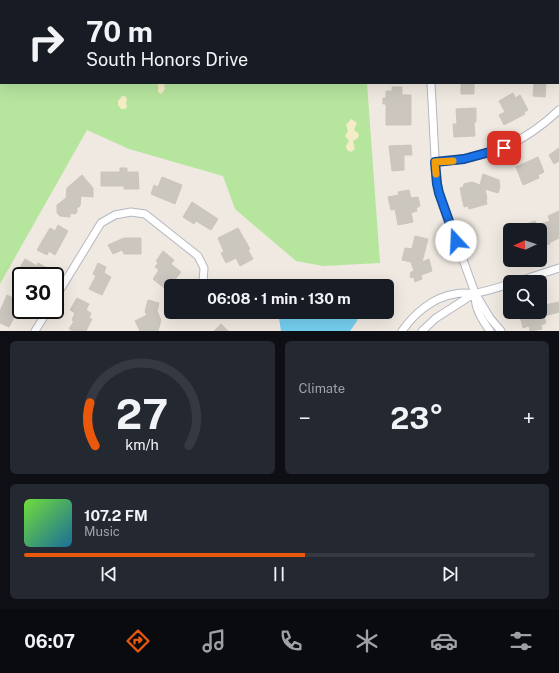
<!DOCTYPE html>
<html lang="en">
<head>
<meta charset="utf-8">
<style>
  :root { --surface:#171b24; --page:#242831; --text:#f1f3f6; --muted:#9ea1a6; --line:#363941; --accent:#ea580c }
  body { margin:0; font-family:"Public Sans",sans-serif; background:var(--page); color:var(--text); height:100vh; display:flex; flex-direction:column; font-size:15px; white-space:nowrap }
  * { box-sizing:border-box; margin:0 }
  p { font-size:13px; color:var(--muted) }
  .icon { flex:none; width:22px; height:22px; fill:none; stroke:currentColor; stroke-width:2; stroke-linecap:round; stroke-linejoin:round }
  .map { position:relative; height:331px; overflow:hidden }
  .panel { display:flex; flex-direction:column; gap:10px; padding:10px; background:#0d0f14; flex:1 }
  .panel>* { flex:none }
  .hud { position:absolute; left:0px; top:0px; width:559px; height:84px; box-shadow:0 4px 16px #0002; background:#171b24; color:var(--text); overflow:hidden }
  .needle { width:26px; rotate:267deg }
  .controls { position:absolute; left:503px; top:223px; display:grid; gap:8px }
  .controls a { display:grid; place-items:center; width:44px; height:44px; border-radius:6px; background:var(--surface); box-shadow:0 4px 16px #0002; font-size:20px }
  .speed { position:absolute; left:12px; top:267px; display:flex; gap:8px; font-size:20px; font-weight:700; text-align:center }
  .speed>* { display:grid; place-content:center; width:52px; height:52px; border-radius:50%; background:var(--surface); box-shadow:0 4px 16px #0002; line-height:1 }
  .speed .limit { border:2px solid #111; border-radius:6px; background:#fff; color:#111 }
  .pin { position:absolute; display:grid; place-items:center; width:34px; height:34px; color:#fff; margin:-17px; border-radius:8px; box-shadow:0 2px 6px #0006 }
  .me { position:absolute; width:44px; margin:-22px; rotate:340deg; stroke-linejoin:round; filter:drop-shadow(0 0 3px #0008) }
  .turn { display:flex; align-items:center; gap:14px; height:84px; padding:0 20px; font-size:18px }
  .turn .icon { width:52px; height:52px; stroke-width:2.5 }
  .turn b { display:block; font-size:28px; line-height:34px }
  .big { font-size:30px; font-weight:700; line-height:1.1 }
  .panel .card { flex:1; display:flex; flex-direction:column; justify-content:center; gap:6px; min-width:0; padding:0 14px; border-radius:6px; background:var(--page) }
  .panel .dial { align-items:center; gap:0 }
  .dial svg { height:104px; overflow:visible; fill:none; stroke:var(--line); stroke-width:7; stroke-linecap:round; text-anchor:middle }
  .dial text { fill:var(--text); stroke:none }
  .song { display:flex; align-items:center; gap:12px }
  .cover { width:48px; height:48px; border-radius:6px; background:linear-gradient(135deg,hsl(100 70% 55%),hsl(200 70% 35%)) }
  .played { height:4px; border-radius:2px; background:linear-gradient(90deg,var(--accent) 55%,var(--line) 55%) }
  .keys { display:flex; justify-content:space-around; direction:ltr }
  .heat { display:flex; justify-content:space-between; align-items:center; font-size:22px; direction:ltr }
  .panel .tiles { flex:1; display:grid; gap:10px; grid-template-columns:1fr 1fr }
  .card:last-child { grid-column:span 2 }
  .trip { position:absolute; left:164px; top:279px; width:230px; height:40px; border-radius:6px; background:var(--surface); box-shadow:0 4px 16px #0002; font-weight:700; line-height:40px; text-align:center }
  .tab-bar { display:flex; height:64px; justify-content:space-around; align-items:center; background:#090b0e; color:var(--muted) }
  .tab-bar .icon { width:28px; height:28px }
  .tab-bar .selected { color:var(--accent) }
  .tab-bar b { font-size:18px; color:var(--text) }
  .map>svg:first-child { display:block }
  .green { fill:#b6e59e }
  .sand { fill:#f3ecc5 }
  .water { fill:#75cff0 }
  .building { fill:#cbc7bf; stroke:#cbc5ba }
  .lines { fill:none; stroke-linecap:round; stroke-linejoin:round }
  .minor-casing { stroke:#b4b7c1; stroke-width:9 }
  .minor { stroke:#fff; stroke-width:7 }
  .route-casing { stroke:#114b97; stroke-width:10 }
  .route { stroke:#1a73e8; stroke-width:7 }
  .slow { stroke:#f59e0b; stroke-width:7 }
</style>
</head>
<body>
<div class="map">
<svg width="559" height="331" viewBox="0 0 559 331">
  <rect width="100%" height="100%" fill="#efe9e1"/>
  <!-- green -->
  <path class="green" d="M0 0H362V1H1V83H367L380 263 323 266 296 261 235 209 223 176 129 149 87 130 0 284Z"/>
  <!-- sand -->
  <path class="sand" d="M156 83H164L165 89 161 94 158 92V85Z
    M122 96H125L127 99 126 103 127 107 125 109H121L118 105V101Z
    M351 119 357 123 354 130 358 133 359 135 358 138 353 141 355 149 351 152 347 150 346 146 349 141 345 136 348 131 346 125Z"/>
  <!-- water -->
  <path class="water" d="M312 282 330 283 346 286H296L301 283Z
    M278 312H360L357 321 350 331H281Z"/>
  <!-- building -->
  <path class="building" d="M461 83H474V94H461Z
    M534 83H546L545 97 533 96Z
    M392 87H402V95H411V125H386V104H383V98H386V91H392Z
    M513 93 515 98 520 95 528 110 524 112 525 114 504 125 499 115 505 112 499 101Z
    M476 108V122H474L475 136 454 137 453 124H457L456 109Z
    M411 145 412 155H404V170L392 171 389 146Z
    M559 148V161L554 164 549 155Z
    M538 157 544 172 538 175 539 178 523 185 516 167Z
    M120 168H127V172H138L139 189H124V186H101V172H120Z
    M483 174 499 180 500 187 498 193 485 189 487 199 486 200 487 204 469 209 468 206 464 207 460 188 463 187 464 184 472 182 480 185Z
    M82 175 93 188V197L81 196 80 206 77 208V212L75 214 70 213V217L60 216 57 213V205L66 198 67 188Z
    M162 177 182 185 175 204 151 194 154 185 158 187Z
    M409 190 411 198 418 197 420 206 416 208 417 211 411 213 413 222 398 225 395 209 391 210 388 197 399 195 398 192Z
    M192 202 218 219 211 230 196 221 194 224 183 217Z
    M559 211V238L549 243 550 244 540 247V230H526V229L530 227 529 223 535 221 537 225 550 221 548 216Z
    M58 225 68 231 55 255 49 251 47 255 37 250 50 228 55 231Z
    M238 228 250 249 248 250 253 259 240 266 236 258 226 263 221 253 224 252 218 238Z
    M415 236 428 239 422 262 429 259 432 271 421 275 422 279 415 282 414 278 410 277 411 272 414 271 411 262 402 260 405 248 412 249Z
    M124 238H141V254H124L122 250 113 254 108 245Z
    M163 251 174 260 171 264 181 272 173 282 175 284 174 286H171V289L169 292 153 279 159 270 155 267 158 263 156 261Z
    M25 259 37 266 38 263 47 268 43 276H15Z
    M98 263 106 267 104 273 111 277 102 295 89 289 96 276 93 274Z
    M7 295 21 302V317L16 314 9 327 0 323V311Z
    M77 298 89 304 86 310 91 313 89 318 92 319 86 331H73L69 329 74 321 72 320 75 313 70 310Z
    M148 300 159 303 157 311 161 320 158 331H140L135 321 147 315 145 312Z
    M559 302V312L544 316 546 323 541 325 542 329 530 331 529 326 523 328 519 312H540V306Z
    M221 324 228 331H214Z"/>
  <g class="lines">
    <!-- minor casing -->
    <g class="minor-casing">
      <path id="minor" d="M427 0V1
        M431 83 436 176 439 193 475 293 490 318 501 331
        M435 162C486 159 522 145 559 110
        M516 282 559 268
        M475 295C475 309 482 320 490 331
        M55 298 101 223 115 215 131 212 145 214 198 256 204 268 203 282 201 286
        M189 313V312
        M35 331 48 310
        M402 331C414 314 433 297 455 294 462 292 469 294 477 293 488 291 499 287 510 284
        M422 331 436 318 475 293"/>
    </g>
    <!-- minor -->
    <use href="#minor" class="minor"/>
  </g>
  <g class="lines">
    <!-- route casing -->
    <g class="route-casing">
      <path id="route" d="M456 241 439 193 437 184 435 162 464 159 504 148"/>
    </g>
    <!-- route -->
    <use href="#route" class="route"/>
    <!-- slow -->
    <path class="slow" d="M436 174 435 162 453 161"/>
  </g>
</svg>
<div class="controls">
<a><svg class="needle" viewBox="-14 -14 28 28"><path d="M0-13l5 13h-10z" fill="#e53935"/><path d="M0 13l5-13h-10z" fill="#9ea1a6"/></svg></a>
<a><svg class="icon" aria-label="search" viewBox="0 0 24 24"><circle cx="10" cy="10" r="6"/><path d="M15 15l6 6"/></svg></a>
</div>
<div class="speed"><div class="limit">30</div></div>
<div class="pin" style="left:504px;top:148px;background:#d93025"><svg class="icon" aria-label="arrive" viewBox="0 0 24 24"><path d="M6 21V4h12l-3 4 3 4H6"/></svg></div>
<svg class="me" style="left:456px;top:241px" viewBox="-20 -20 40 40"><circle r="19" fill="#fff"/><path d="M0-13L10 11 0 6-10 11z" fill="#1a73e8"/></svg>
<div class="trip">06:08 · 1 min · 130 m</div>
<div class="hud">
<div class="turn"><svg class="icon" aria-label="right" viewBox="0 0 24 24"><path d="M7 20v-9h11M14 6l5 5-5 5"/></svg><div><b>70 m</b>South Honors Drive</div></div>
</div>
</div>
<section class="panel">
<div class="tiles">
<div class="card dial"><svg viewBox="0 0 100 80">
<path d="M14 69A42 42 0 1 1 86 69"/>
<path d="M14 69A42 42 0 0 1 10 36" stroke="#ea580c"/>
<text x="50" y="56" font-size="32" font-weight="700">27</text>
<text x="50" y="72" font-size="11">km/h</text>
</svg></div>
<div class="card"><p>Climate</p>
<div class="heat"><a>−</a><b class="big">23°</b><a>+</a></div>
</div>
<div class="card">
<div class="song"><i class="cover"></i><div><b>107.2 FM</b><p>Music</p></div></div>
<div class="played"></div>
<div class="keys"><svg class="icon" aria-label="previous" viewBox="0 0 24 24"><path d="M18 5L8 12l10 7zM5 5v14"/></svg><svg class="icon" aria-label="pause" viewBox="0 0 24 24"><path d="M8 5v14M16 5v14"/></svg><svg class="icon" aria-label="next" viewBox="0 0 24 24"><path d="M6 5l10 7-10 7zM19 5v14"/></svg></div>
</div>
</div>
</section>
<nav class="tab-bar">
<b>06:07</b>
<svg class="icon selected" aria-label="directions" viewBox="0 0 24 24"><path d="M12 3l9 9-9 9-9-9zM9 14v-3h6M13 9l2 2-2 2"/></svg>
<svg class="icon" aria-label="music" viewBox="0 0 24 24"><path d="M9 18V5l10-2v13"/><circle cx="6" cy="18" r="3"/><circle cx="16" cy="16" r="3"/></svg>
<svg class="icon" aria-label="phone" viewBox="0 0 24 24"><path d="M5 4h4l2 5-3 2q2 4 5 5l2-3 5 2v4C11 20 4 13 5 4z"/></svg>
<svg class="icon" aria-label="climate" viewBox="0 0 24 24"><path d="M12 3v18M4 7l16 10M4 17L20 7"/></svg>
<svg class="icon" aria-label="car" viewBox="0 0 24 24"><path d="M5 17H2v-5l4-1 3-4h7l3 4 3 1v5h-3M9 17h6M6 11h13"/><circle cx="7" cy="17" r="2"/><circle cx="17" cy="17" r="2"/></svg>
<svg class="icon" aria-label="filters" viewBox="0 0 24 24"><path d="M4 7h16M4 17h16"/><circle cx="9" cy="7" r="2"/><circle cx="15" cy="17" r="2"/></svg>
</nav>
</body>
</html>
